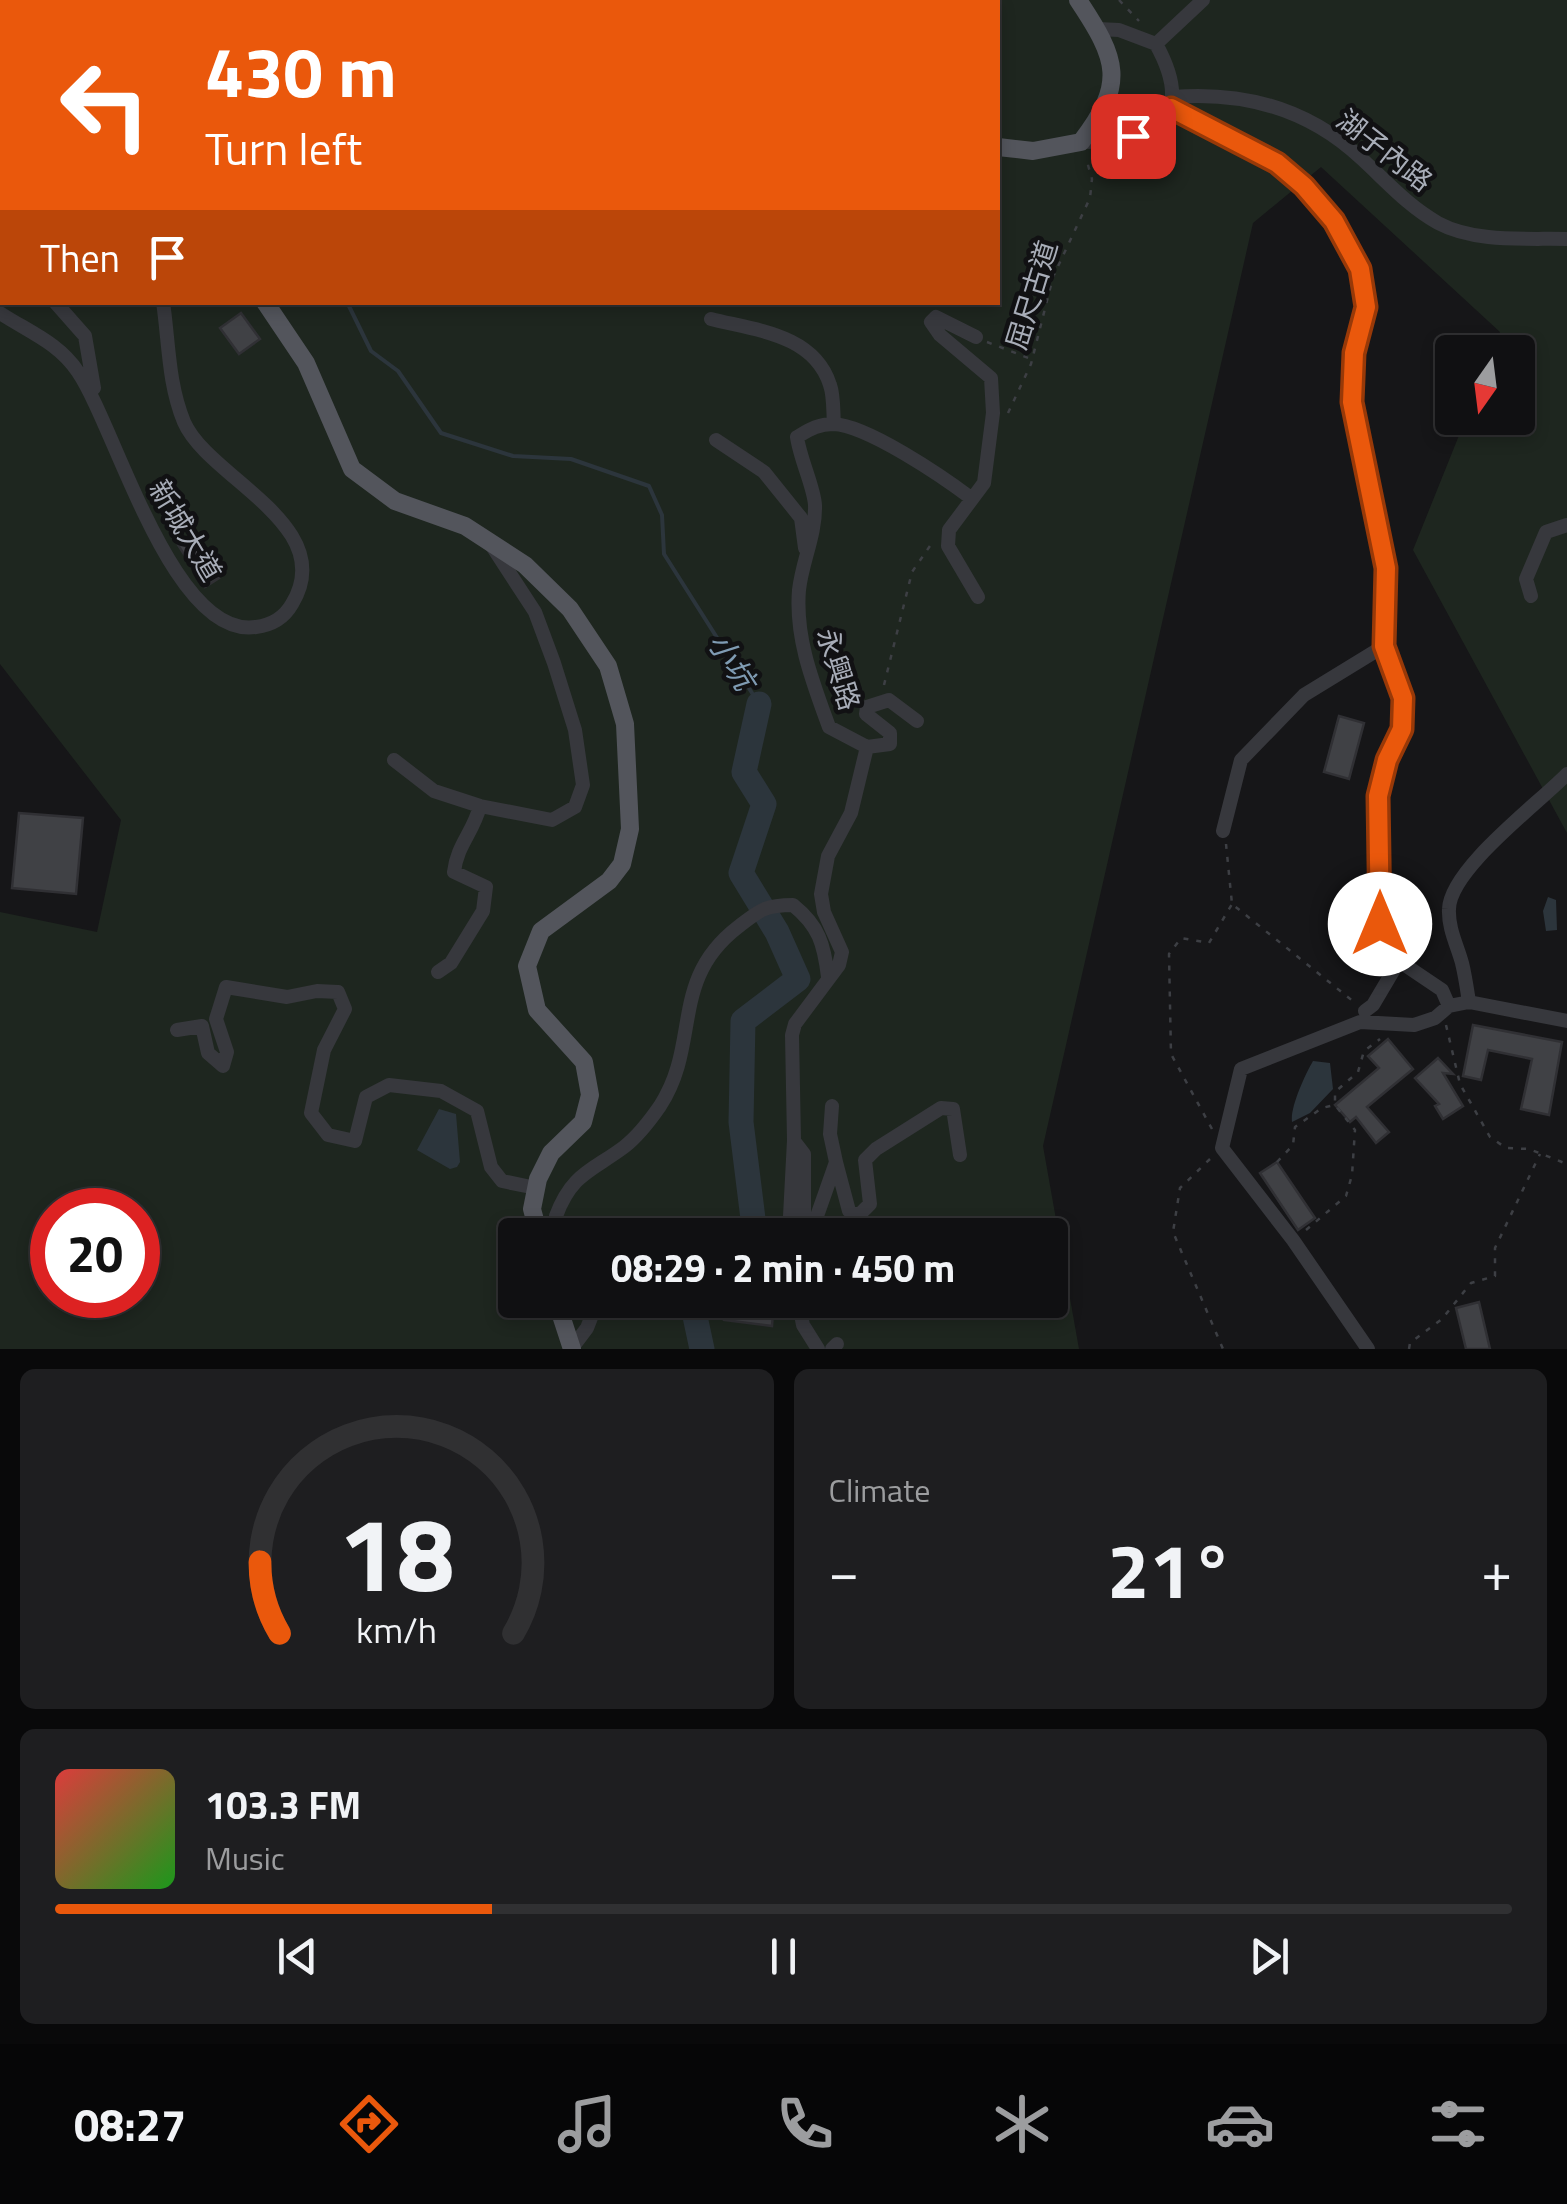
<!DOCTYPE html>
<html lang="en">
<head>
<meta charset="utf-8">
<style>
  :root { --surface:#101012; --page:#1e1e20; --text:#f1f3f6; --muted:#9c9d9f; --line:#303032; --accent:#ea580c }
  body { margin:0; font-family:"Titillium Web","Noto Sans TC",sans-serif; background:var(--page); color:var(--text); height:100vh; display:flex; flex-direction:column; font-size:38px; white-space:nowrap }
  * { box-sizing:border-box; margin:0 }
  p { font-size:32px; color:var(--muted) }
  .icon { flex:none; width:55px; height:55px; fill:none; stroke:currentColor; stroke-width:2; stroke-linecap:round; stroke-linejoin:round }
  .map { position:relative; height:1349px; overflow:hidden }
  .drawer { display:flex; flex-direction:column; gap:20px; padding:20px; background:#09090a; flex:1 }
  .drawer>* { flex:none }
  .hud { position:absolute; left:0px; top:0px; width:1000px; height:305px; box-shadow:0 5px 15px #0003,0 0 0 2px var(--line); background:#ea580c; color:#fff; overflow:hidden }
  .needle { width:65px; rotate:194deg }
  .buttons { position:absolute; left:1435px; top:335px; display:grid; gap:20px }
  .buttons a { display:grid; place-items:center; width:100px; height:100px; border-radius:10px; background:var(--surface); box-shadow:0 5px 15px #0003,0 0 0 2px var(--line); font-size:50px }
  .speed { position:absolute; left:30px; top:1188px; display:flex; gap:20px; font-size:50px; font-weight:700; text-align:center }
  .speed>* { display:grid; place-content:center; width:130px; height:130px; border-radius:50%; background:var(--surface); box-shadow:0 5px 15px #0003,0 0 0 2px var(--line); line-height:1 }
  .speed .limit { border:15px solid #d22; background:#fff; color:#111 }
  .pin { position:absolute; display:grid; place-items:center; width:85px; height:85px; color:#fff; margin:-42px; border-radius:20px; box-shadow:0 5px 15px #0006 }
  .me { position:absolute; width:110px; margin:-55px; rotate:0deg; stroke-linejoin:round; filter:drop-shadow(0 0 8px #0008) }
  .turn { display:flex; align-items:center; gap:35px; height:210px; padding:0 40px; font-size:45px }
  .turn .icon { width:130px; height:130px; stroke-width:2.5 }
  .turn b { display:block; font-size:70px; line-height:85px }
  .then { display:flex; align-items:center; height:95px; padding:0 40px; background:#0003; gap:20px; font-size:38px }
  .big { font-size:75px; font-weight:700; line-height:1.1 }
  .drawer .widget { flex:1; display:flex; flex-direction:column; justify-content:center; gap:15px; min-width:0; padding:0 35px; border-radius:15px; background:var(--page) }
  .drawer .dial { align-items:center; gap:0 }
  .dial svg { height:260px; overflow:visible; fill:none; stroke:var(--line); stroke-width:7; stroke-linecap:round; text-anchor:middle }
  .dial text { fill:var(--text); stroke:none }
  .song { display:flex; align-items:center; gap:30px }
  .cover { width:120px; height:120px; border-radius:15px; background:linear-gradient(135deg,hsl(0 70% 55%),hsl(120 70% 35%)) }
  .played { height:10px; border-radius:5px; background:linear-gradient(90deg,var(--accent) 30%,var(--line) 30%) }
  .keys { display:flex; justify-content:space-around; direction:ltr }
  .heat { display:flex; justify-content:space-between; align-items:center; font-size:55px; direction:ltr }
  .drawer .tiles { flex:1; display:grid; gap:20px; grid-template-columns:1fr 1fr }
  .widget:last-child { grid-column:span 2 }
  .trip { position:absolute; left:498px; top:1218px; width:570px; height:100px; border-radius:10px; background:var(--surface); box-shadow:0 5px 15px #0003,0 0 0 2px var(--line); font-weight:700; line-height:100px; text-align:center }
  .dock { display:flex; height:160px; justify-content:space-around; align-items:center; background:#060607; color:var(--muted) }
  .dock .icon { width:70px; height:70px }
  .dock .on { color:var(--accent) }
  .dock b { font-size:45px; color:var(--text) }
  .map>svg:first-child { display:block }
  .green { fill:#1e261f; fill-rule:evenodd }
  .water { fill:#2c353c }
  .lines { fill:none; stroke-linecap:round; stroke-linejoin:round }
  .stream { stroke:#2c353c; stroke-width:4 }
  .river { stroke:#2c353c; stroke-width:25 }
  .building { fill:#404145; stroke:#303034; stroke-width:2.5 }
  .path { stroke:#3d3f44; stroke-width:2.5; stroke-dasharray:5 8; stroke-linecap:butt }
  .minor { stroke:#37383d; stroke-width:14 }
  .major { stroke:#53555c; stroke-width:18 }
  .route-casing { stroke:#983908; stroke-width:25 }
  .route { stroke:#ea580c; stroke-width:18 }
  .labels { text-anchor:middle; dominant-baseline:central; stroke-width:9; stroke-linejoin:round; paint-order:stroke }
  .street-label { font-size:28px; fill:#a8adb8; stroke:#111113 }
  .water-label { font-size:30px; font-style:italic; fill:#7f9bb3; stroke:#111113 }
</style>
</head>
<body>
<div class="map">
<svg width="1567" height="1349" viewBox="0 0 1567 1349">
  <rect width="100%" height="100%" fill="#161618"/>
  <!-- green -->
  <path class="green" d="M0 0H1567V833L1413 550 1466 418H1518V352H1492L1500 332 1321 167 1253 223 1043 1146 1079 1349H0V912L97 932 121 820 0 664ZM2 2H998V302H2ZM52 1210H138V1295H52ZM515 1235H1050V1300H515Z"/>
  <!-- water -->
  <path class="water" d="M1548 897 1556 900 1557 930 1546 931 1543 911Z
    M1313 1061 1330 1063 1333 1089 1310 1113 1292 1122C1290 1107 1305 1075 1313 1061Z
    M439 1109 456 1114 460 1162 457 1167 450 1169 417 1150Z"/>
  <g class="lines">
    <!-- stream -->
    <path class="stream" d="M0 83H2
      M347 302 371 351 398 371 441 433 513 456 571 459 649 486 662 515 664 554 759 704"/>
    <!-- river -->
    <path class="river" d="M755 1235 741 1122 743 1021 798 979 777 932 741 873 764 804 744 772 759 704
      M700 1300 693 1307 702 1349"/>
  </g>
  <!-- building -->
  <path class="building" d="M241 313 260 339 239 354 220 328Z
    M192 536 219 578 205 587 178 545Z
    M1339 716 1364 723 1349 779 1324 772Z
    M19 813 83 818 76 894 12 888Z
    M1473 1025 1562 1042 1549 1115 1521 1109 1532 1059 1488 1050 1481 1080 1463 1076Z
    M1388 1039 1413 1069 1367 1107 1389 1132 1376 1143 1356 1117 1350 1122 1335 1105 1379 1068 1368 1056Z
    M1438 1058 1453 1074 1443 1073 1463 1106 1443 1119 1435 1106 1439 1104 1415 1078Z
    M1277 1162 1315 1218 1298 1230 1260 1173Z
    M726 1300H774L772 1326 724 1320Z
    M1479 1302 1490 1349H1466L1456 1308Z"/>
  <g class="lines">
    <!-- path -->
    <path class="path" d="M562 0 563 2
      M1119 0 1139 21
      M987 342 1031 359
      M1008 413 1031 364 1053 277 1090 198 1092 179 1086 158
      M884 685 912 572 932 543
      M1226 844 1232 904 1354 1002
      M1446 1025 1460 1084 1490 1137 1506 1148 1529 1149 1567 1164
      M1212 1129 1171 1054 1169 954 1181 938 1209 943 1232 904
      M1210 1159 1180 1188 1173 1232 1223 1349
      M1277 1162 1293 1145 1295 1127 1322 1108 1334 1105
      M1306 1230 1346 1196 1352 1175 1355 1130 1335 1105V1092L1358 1072 1364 1051 1380 1039
      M1409 1349 1410 1343 1442 1319 1471 1283 1495 1276V1248L1540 1154"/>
    <!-- minor -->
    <path class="minor" d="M446 0 452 2
      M1098 29 1119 30 1156 44 1203 0
      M1172 97C1244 91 1308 108 1362 159 1387 182 1408 206 1438 223 1475 243 1527 238 1567 239
      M1171 108 1277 163 1304 186 1334 221 1361 269 1366 307 1354 353 1352 402 1386 568 1384 646 1403 698 1402 729 1387 760 1378 796 1380 925 1389 949 1399 961 1442 990 1449 1006 1469 1002 1567 1021
      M1081 142C1152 143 1198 120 1156 44
      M0 161 2 162
      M0 255 2 257
      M55 302 85 336 94 388
      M0 313C29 332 59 343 78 372 116 428 173 640 256 627 272 625 284 618 292 604 340 525 208 478 184 422 168 383 169 343 163 302
      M711 319C754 330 814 334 830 385 834 396 833 412 834 424
      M976 337 936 317 931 322 940 335 991 378 993 413 984 483 949 530 948 546 978 597
      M716 440 764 472 801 518 805 548
      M1531 596 1526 579 1546 532 1567 525
      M867 747 829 727C813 683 795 638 799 590 802 562 816 534 815 505 814 487 800 459 797 437 809 430 818 424 833 424 867 425 943 477 971 498
      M867 747 890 744V733L866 714 867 707 889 700 917 721
      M394 760 434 791 480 806 552 820 575 807 583 785 575 730 554 663 535 612 490 543
      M1223 831 1241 760 1304 695 1384 646
      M438 972 451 963 483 911 486 887 454 872C457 845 473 833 480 806
      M1469 1002C1467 989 1465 975 1462 963 1457 945 1448 928 1449 909 1450 869 1539 803 1567 774
      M1365 1011 1373 1005 1399 961
      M177 1030 202 1026 208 1053 223 1066 227 1052 216 1019 226 987 287 997 317 991 338 992 345 1009 324 1050 311 1113 328 1135 355 1141 366 1097 389 1085 441 1091 477 1111 491 1167 502 1181 536 1188
      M832 1106 830 1134 836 1162
      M794 1141 804 1154V1217L812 1223 817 1216 836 1162 849 1211 858 1216 870 1204 865 1160 876 1149 941 1108 953 1109 960 1155
      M565 1235 556 1216C572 1173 592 1171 624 1147 637 1137 651 1119 660 1106 701 1043 669 980 738 927 760 910 765 905 793 905 819 926 824 944 828 977
      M789 1235 794 1140 792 1035 795 1024 839 965 842 952 824 912 821 894 828 856 851 813 867 747
      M798 1300 803 1325 818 1349
      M572 1348 587 1328 598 1300
      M832 1349 837 1344
      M1368 1349 1293 1240 1222 1148 1241 1069 1360 1022 1414 1025 1435 1018 1449 1006"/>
    <!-- major -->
    <path class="major" d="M0 29H2
      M0 125 2 126
      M998 147 1033 151 1081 142C1126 83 1118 60 1078 0
      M265 302 306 363 352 469 395 501 465 526 525 565 570 609 608 666 625 724 630 829 622 864 609 881 541 931 527 966 537 1010 584 1062 590 1095 583 1122 551 1153 538 1179 532 1209 539 1235
      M556 1300 572 1349"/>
  </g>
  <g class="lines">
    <!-- route casing -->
    <g class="route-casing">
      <path id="route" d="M1133 136 1155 130 1171 108 1277 163 1304 186 1334 221 1360 269 1366 307 1354 353 1352 402 1386 568 1384 646 1403 698 1402 729 1387 760 1378 796 1380 924"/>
    </g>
    <!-- route -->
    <use href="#route" class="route"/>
  </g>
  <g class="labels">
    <!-- street labels -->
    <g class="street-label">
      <text transform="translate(1385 150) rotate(38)">湖子內路</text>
      <text transform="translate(1031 295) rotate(-73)">屈尺古道</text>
      <text transform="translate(186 530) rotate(59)">新城大道</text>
      <text transform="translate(839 669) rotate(73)">永興路</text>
    </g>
    <!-- water labels -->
    <g class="water-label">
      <text transform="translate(732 661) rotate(58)">小坑</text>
    </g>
  </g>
</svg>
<div class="buttons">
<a><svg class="needle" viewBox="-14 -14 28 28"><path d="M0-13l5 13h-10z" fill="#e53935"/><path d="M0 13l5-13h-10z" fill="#9c9d9f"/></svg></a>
</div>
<div class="speed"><div class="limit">20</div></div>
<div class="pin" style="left:1133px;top:136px;background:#d93025"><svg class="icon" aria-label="arrive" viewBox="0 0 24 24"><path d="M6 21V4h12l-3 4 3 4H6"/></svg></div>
<svg class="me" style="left:1380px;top:924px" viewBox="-20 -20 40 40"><circle r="19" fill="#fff"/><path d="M0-13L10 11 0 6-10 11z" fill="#ea580c"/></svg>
<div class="trip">08:29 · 2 min · 450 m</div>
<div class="hud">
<div class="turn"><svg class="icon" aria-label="left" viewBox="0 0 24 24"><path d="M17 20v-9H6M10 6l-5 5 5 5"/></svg><div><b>430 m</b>Turn left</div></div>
<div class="then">Then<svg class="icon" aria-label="arrive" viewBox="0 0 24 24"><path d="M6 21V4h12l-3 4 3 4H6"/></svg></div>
</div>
</div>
<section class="drawer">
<div class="tiles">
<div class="widget dial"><svg viewBox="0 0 100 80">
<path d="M14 69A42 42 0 1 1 86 69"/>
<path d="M14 69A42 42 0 0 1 8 47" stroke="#ea580c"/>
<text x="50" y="56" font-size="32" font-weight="700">18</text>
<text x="50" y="72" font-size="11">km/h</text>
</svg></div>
<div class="widget"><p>Climate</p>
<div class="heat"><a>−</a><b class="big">21°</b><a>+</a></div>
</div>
<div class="widget">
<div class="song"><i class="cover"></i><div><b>103.3 FM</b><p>Music</p></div></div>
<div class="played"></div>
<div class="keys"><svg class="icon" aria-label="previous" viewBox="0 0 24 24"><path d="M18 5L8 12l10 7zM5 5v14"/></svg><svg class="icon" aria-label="pause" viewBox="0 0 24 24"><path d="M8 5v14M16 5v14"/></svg><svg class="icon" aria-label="next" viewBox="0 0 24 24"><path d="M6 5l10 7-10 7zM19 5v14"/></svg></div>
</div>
</div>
</section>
<nav class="dock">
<b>08:27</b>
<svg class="icon on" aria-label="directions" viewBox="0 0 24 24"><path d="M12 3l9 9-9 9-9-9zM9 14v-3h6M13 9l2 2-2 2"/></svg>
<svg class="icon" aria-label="music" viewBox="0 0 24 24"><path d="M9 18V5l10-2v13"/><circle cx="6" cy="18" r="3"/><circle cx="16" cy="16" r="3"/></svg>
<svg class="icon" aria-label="phone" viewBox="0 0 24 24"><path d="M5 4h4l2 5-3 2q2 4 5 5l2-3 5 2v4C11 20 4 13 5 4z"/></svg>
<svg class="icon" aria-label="climate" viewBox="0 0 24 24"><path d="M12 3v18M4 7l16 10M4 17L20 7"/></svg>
<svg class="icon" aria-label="car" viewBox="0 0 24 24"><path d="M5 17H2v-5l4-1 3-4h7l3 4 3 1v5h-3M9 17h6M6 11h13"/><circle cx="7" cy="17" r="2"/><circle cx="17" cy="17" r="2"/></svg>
<svg class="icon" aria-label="filters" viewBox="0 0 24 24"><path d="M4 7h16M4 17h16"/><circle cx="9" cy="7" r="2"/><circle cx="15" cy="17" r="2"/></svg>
</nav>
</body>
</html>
